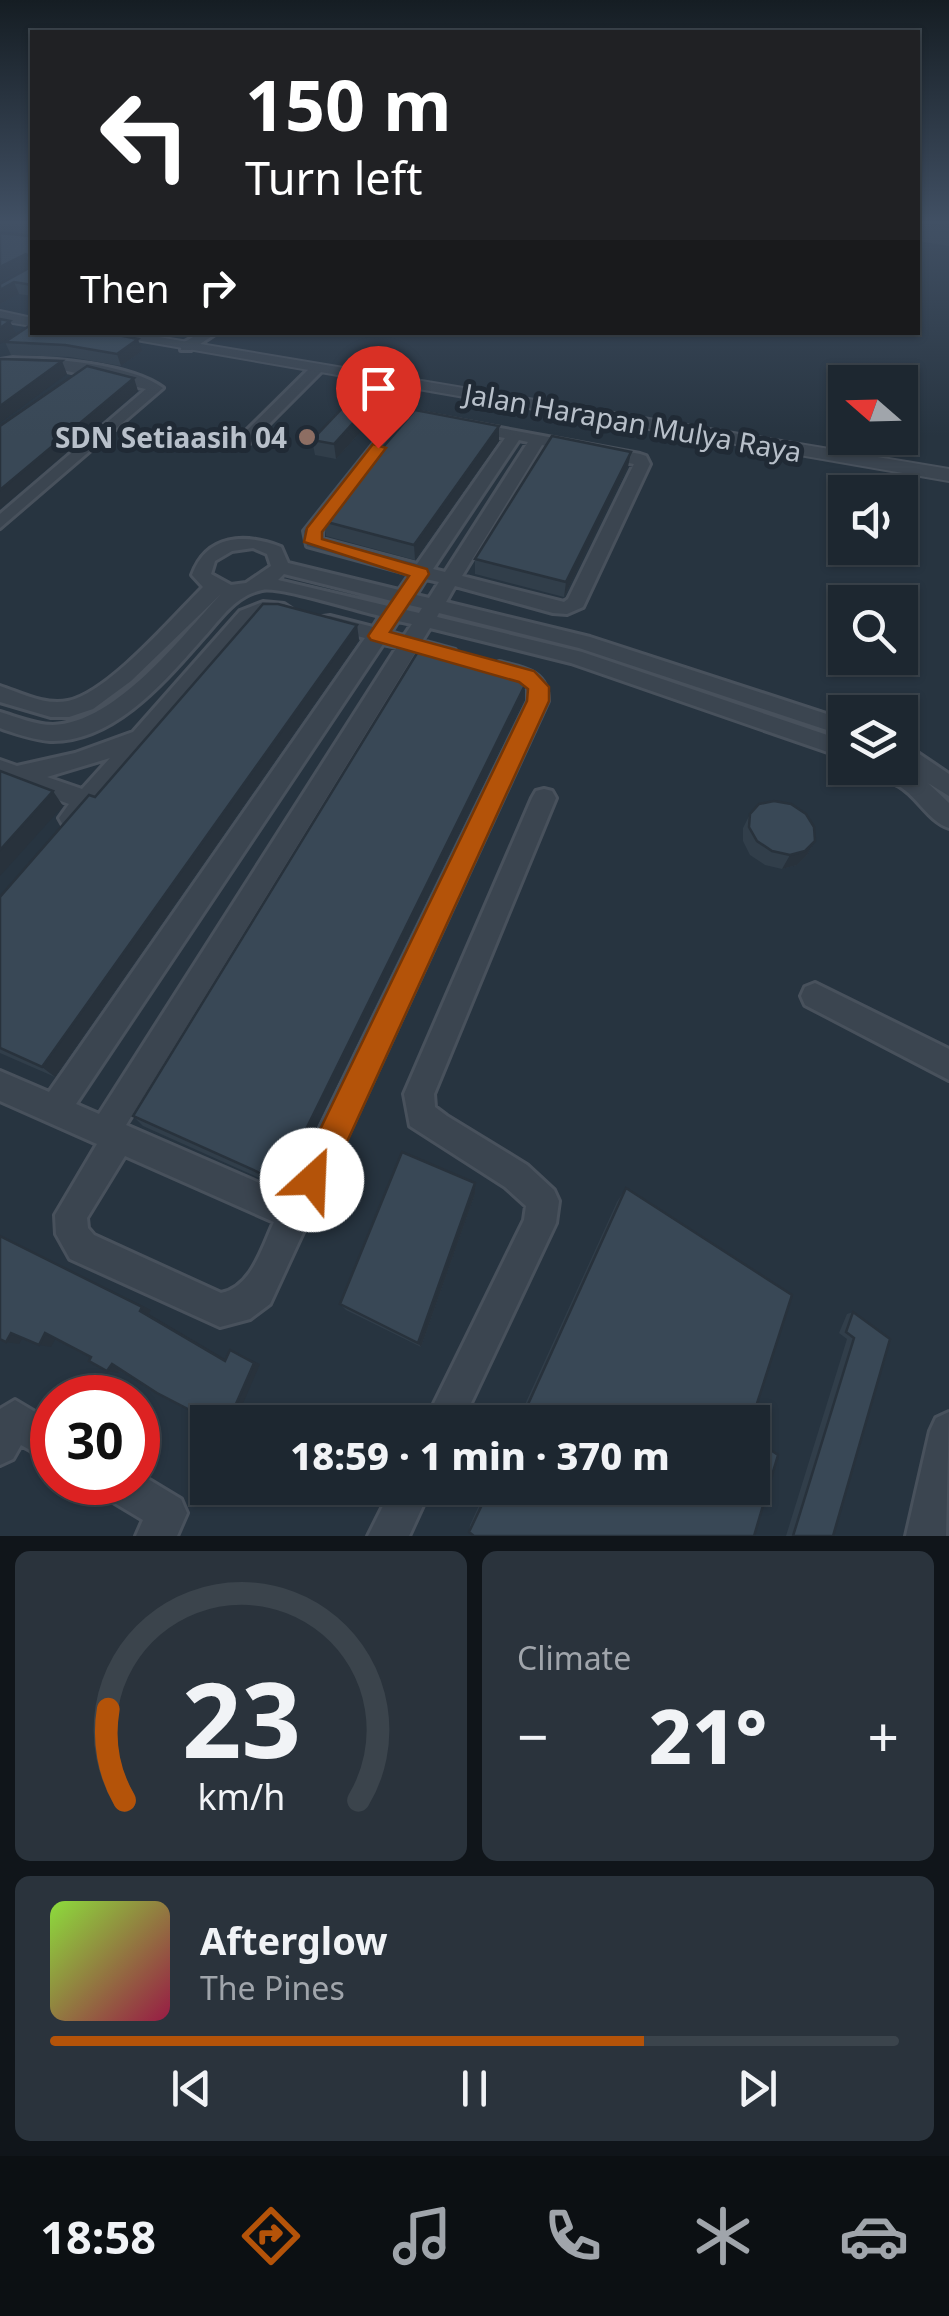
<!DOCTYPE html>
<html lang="en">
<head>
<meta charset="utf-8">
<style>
  :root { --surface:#1d2730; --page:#2a333c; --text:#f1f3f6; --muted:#a0a5ab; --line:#3b444c; --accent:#b45309 }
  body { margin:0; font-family:"Noto Sans",sans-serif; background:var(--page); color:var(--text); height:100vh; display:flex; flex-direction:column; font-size:38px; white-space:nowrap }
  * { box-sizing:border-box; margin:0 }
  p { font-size:32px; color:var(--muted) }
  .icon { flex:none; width:55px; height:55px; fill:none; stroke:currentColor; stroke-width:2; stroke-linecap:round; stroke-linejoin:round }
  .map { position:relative; height:1536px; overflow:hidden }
  .sheet { display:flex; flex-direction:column; gap:15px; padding:15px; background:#10151a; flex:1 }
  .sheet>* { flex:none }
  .top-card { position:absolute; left:30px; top:30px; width:890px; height:305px; border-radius:0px; box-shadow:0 2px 8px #0004,0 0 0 2px var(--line); background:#202124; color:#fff; overflow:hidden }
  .needle { width:65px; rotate:290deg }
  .tools { position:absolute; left:828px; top:365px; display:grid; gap:20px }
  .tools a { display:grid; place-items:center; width:90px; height:90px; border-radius:0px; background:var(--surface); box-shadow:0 2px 8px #0004,0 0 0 2px var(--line); font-size:50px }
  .speed { position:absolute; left:30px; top:1375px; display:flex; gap:20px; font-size:50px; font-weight:700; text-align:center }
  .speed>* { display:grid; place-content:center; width:130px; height:130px; border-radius:50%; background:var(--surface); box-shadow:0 2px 8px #0004,0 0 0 2px var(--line); line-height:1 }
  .speed .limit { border:15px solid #d22; background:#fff; color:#111 }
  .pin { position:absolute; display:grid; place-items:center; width:85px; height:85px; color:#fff; margin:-102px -42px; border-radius:50% 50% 50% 0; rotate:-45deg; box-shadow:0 0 10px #0007 }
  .pin .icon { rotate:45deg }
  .me { position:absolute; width:110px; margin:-55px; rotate:25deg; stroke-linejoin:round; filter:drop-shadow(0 0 8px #0008) }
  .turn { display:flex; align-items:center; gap:35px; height:210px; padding:0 50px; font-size:45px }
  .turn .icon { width:130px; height:130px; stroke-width:2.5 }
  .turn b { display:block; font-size:70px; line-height:85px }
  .then { display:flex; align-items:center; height:95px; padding:0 50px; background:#0003; gap:20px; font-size:38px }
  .big { font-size:75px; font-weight:800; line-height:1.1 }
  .sheet .tile { flex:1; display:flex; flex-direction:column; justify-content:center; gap:15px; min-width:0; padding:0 35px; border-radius:15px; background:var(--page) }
  .sheet .dial { align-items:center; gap:0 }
  .dial svg { height:260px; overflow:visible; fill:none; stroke:var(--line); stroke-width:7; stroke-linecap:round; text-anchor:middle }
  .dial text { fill:var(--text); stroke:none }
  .song { display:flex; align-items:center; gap:30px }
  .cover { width:120px; height:120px; border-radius:15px; background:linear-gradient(135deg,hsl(90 70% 55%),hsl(340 70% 35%)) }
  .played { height:10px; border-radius:5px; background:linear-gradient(90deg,var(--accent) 70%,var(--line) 70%) }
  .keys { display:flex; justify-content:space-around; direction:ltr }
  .heat { display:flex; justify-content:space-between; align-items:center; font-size:55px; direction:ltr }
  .sheet .tiles { flex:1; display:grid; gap:15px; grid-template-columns:1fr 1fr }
  .tile:last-child { grid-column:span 2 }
  .trip { position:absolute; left:190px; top:1405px; width:580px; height:100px; border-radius:0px; background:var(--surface); box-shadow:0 2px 8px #0004,0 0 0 2px var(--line); font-weight:800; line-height:100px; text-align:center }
  .menu { display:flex; height:160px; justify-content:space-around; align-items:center; background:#0c1013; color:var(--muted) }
  .menu .icon { width:70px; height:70px }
  .menu .on { color:var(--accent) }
  .menu b { font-size:45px; color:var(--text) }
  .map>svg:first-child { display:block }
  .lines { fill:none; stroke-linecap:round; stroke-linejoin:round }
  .minor-casing { stroke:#48515c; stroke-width:6 }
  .tertiary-casing { stroke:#48515c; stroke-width:4 }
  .minor { fill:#3b4550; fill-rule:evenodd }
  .tertiary { fill:#3b4550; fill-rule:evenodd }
  .wall { fill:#313e4a }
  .shaded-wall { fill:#28323c }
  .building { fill:#394856; stroke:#28323c; stroke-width:2.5 }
  .route { fill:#b45309; stroke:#753606; stroke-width:2.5 }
  .education-dot { fill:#8d6e63; stroke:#202a35; stroke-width:4 }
  .labels { text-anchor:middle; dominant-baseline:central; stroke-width:10; stroke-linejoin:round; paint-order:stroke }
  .far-street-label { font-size:28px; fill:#b8c0ca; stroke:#202a35 }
  .far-poi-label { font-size:28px; font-weight:bold; fill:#b8c0ca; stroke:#202a35; text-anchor:end }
</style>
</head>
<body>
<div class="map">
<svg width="949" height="1536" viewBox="0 0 949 1536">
  <rect width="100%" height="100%" fill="#273440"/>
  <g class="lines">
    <!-- minor casing -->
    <g class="minor-casing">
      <path id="minor" d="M202 332H218L191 350H181V344Z
        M13 358C53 358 131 364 163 388L0 528V514L146 389 54 368H0V360Z
        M312 366 324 369 250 443H240V437Z
        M409 411 640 454 646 456 650 464 583 607 567 614 553 613 455 586 446 602 590 637 845 720V736L579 648 439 613 437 617 582 652 845 741V758L571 663 430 628 422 641 455 650 458 655 455 660 448 662 415 653 126 1125 287 1195 528 701V689L519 681 492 674 489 669 499 662C524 668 548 671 548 701L270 1304 250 1319 220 1327 70 1259 56 1234 55 1215 97 1144 0 1101V1071L49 1092 365 638 323 627 320 622 323 617 330 616 373 627 380 616C358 611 279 586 262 590 235 596 222 617 204 637 166 680 114 743 50 741 35 740 20 735 5 730L0 728V712C17 717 35 725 53 725 116 723 181 637 221 594L131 681 93 709 69 717H51L0 702V686C21 693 45 706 68 701 108 693 173 617 203 587L192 575C207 534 245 533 281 547L288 563 399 590 410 574 307 546 304 531 395 417ZM411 420 505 438 417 564 322 539V531ZM519 440 528 442 445 572 433 569ZM542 445 634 464 568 599 564 602 462 576ZM253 548 267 554 271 566 246 583 231 585 211 574 215 561 232 551ZM284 574 392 601 388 606 278 580ZM426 579 439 582 429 598 416 595ZM409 605 422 608 419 613 406 610ZM398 621 412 624 404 636 391 632ZM383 644 397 647 99 1114 76 1104ZM125 1156 274 1222C262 1247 252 1287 221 1293L94 1235 88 1228 87 1218Z
        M263 602 284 604 293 610C285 620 266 614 254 619L79 825 71 828 63 825 59 818 69 804 0 778V760L17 766 75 753 133 732 240 611ZM110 758 82 789 47 777Z
        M900 741 949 774V796L928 783 949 803V828C928 821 918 797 899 786 889 780 879 778 874 768L900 765 915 773 900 761Z
        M544 789 552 791 556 798 434 1094 435 1107 447 1116 527 1165 554 1190 559 1201 556 1223 462 1422H425L524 1220 526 1206 505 1187 410 1126 404 1094 532 798 536 791Z
        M815 983 949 1049V1080L805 1005 801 996 805 987Z
        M15 1400 52 1422V1462L21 1445 13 1459 0 1465V1409Z
        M949 1412 946 1536H906L930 1431 936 1418Z
        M138 1473 181 1499 187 1513 177 1536H136L143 1520 103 1496 98 1482H138Z
        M392 1488H431L409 1536H368Z"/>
    </g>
    <!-- tertiary casing -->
    <g class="tertiary-casing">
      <path id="tertiary" d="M0 311 32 318V326L0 321Z
        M90 332H128L949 469V481Z"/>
    </g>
    <!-- minor -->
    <use href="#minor" class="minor"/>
    <!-- tertiary -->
    <use href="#tertiary" class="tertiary"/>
  </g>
  <!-- wall -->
  <path class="wall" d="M0 221H32V296L19 294 0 304V284L29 268 30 266 0 281V233L30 236V234L0 231Z
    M918 221H949V246L918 241Z
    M132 338 142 351 121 366 70 357 11 355 5 342Z
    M372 402 374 417 336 459 315 455 312 440Z
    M499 441 415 560 326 536 323 517Z
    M628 467 564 597 475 574V559Z
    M357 625 359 640 55 1077 0 1053V897L95 797Z
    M524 700 286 1190 143 1126 133 1116Z
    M750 814 815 841 807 855 797 865 782 869 765 865 750 855 743 841V828Z
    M475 1183V1194L421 1347 346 1310 340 1304Z
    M626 1188 751 1422H517L617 1202Z
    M853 1312 890 1339 833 1536H786L847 1339 839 1333 847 1314Z
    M487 1488H752L469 1532 470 1525Z"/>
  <!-- shaded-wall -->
  <path class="shaded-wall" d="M26 254 30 266 0 281V267Z
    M14 282 19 294 0 304V290Z
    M10 321 16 333 0 344V328Z
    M128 332H130L133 342 138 339 142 351 121 366 117 354 123 336Z
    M62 361 67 374 0 423V406Z
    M134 378 138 391 0 509V490Z
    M372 402 374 417 336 459 334 444Z
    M499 426V441L415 560 414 545Z
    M631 452 628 467 564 597 566 582Z
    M357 625 359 640 55 1077 42 1067Z
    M525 685 524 700 286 1190 280 1182Z
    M53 791 63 806 0 876V850Z
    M815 841 807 855 797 865 782 869 790 855Z
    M475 1183V1194L421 1347 418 1343Z
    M0 1236 151 1310 149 1314 232 1363 225 1361 140 1311Z
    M11 1333 24 1336 19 1344 6 1342Z
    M45 1333 57 1336 51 1347 39 1345Z
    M230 1350 260 1364 235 1422H228Z
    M112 1364 122 1365 118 1373 107 1371Z"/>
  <!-- building -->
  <path class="building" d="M10 221H32V285L14 282 0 290V284L29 268 31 258 26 254 0 267V233L30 236 28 223Z
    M918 221H949V227L918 222Z
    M0 319 10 321 0 328Z
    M32 324V332H128L123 336 138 339 117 354 65 345 5 342Z
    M0 359 62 361 0 406Z
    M87 366 134 378 0 490V426Z
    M352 398 372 402 334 444 312 440Z
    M415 410 499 426 414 545 323 521V517Z
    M552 436 631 452 566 582 475 559Z
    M263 604H278L357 625 42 1067 0 1048V897L89 795 95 797Z
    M422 645 525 675V685L280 1182 133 1116Z
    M0 771 53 791 0 850Z
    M774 801 791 804 806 814 814 827 815 841 805 851 790 855 772 851 757 841 749 827 750 814 759 804Z
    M402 1152 475 1183 418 1343 340 1304Z
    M626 1188 792 1295 751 1422H520Z
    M0 1236 142 1307 140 1311 225 1361 230 1350 254 1363 228 1422H213L157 1393 112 1364 107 1371 89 1361 91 1357 45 1333 39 1345 11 1333 6 1342 0 1339Z
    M853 1312 890 1339 833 1536H793L854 1338 846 1332Z
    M752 1437 778 1455 754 1536H474L469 1532 490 1488H752Z"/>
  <!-- sky -->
  <linearGradient id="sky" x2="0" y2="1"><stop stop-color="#151d23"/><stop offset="0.51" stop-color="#415064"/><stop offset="1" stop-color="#415064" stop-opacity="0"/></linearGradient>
  <rect width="949" height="436" fill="url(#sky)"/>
  <!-- route -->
  <path class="route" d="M373 444 386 448 322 532V539L427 569 429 574 390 632 534 671 549 687V701L324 1192 312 1197 301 1192 296 1180 301 1169 527 701 528 689 519 682 371 640 368 636 409 576 304 542 307 528Z"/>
  <!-- markers -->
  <circle class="education-dot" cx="307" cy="437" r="10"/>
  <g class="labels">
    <!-- far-street labels -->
    <g class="far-street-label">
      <text transform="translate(633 422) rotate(10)">Jalan Harapan Mulya Raya</text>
    </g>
    <!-- far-poi labels -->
    <g class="far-poi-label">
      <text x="287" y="437">SDN Setiaasih 04</text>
    </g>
  </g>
</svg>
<div class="tools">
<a><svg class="needle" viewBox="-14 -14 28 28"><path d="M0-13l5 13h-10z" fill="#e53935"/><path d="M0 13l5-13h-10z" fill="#a0a5ab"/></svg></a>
<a><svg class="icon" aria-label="sound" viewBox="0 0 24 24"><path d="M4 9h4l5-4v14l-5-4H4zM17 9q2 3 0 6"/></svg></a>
<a><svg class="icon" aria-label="search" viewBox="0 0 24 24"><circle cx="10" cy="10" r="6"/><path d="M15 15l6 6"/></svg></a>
<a><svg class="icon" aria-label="layers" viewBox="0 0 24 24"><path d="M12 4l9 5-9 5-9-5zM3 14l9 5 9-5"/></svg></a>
</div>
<div class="speed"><div class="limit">30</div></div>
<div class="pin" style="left:378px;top:448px;background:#d93025"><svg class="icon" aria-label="arrive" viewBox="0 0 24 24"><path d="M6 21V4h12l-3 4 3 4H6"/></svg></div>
<svg class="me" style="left:312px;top:1180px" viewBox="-20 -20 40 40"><circle r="19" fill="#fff"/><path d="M0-13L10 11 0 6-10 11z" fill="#b45309"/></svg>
<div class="trip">18:59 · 1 min · 370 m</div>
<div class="top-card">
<div class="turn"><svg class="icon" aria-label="left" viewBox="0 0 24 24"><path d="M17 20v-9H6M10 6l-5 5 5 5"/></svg><div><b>150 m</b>Turn left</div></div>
<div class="then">Then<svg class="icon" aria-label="right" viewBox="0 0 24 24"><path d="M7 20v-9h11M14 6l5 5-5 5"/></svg></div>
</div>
</div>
<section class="sheet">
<div class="tiles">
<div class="tile dial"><svg viewBox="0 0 100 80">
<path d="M14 69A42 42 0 1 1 86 69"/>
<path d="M14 69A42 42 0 0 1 9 41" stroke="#b45309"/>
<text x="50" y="56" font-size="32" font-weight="700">23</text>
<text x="50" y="72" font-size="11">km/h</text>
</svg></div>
<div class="tile"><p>Climate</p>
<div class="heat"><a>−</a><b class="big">21°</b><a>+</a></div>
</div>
<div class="tile">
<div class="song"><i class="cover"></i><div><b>Afterglow</b><p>The Pines</p></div></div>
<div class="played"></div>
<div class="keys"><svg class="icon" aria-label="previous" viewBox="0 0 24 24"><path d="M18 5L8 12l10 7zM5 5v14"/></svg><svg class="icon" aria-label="pause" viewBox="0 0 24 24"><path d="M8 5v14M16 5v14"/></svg><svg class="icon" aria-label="next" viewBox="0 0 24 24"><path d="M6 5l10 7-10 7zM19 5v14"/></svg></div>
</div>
</div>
</section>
<nav class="menu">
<b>18:58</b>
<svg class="icon on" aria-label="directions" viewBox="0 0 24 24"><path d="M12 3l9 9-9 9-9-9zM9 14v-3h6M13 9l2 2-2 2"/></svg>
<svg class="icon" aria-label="music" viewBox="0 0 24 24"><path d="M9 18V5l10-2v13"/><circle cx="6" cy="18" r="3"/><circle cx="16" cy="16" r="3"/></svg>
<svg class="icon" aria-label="phone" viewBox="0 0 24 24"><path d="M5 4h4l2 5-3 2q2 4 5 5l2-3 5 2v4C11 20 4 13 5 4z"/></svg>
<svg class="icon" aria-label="climate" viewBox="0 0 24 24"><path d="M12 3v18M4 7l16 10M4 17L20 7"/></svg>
<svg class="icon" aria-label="car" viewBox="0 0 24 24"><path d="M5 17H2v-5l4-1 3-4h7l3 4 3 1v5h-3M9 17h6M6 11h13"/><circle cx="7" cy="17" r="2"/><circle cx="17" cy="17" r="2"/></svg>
</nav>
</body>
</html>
